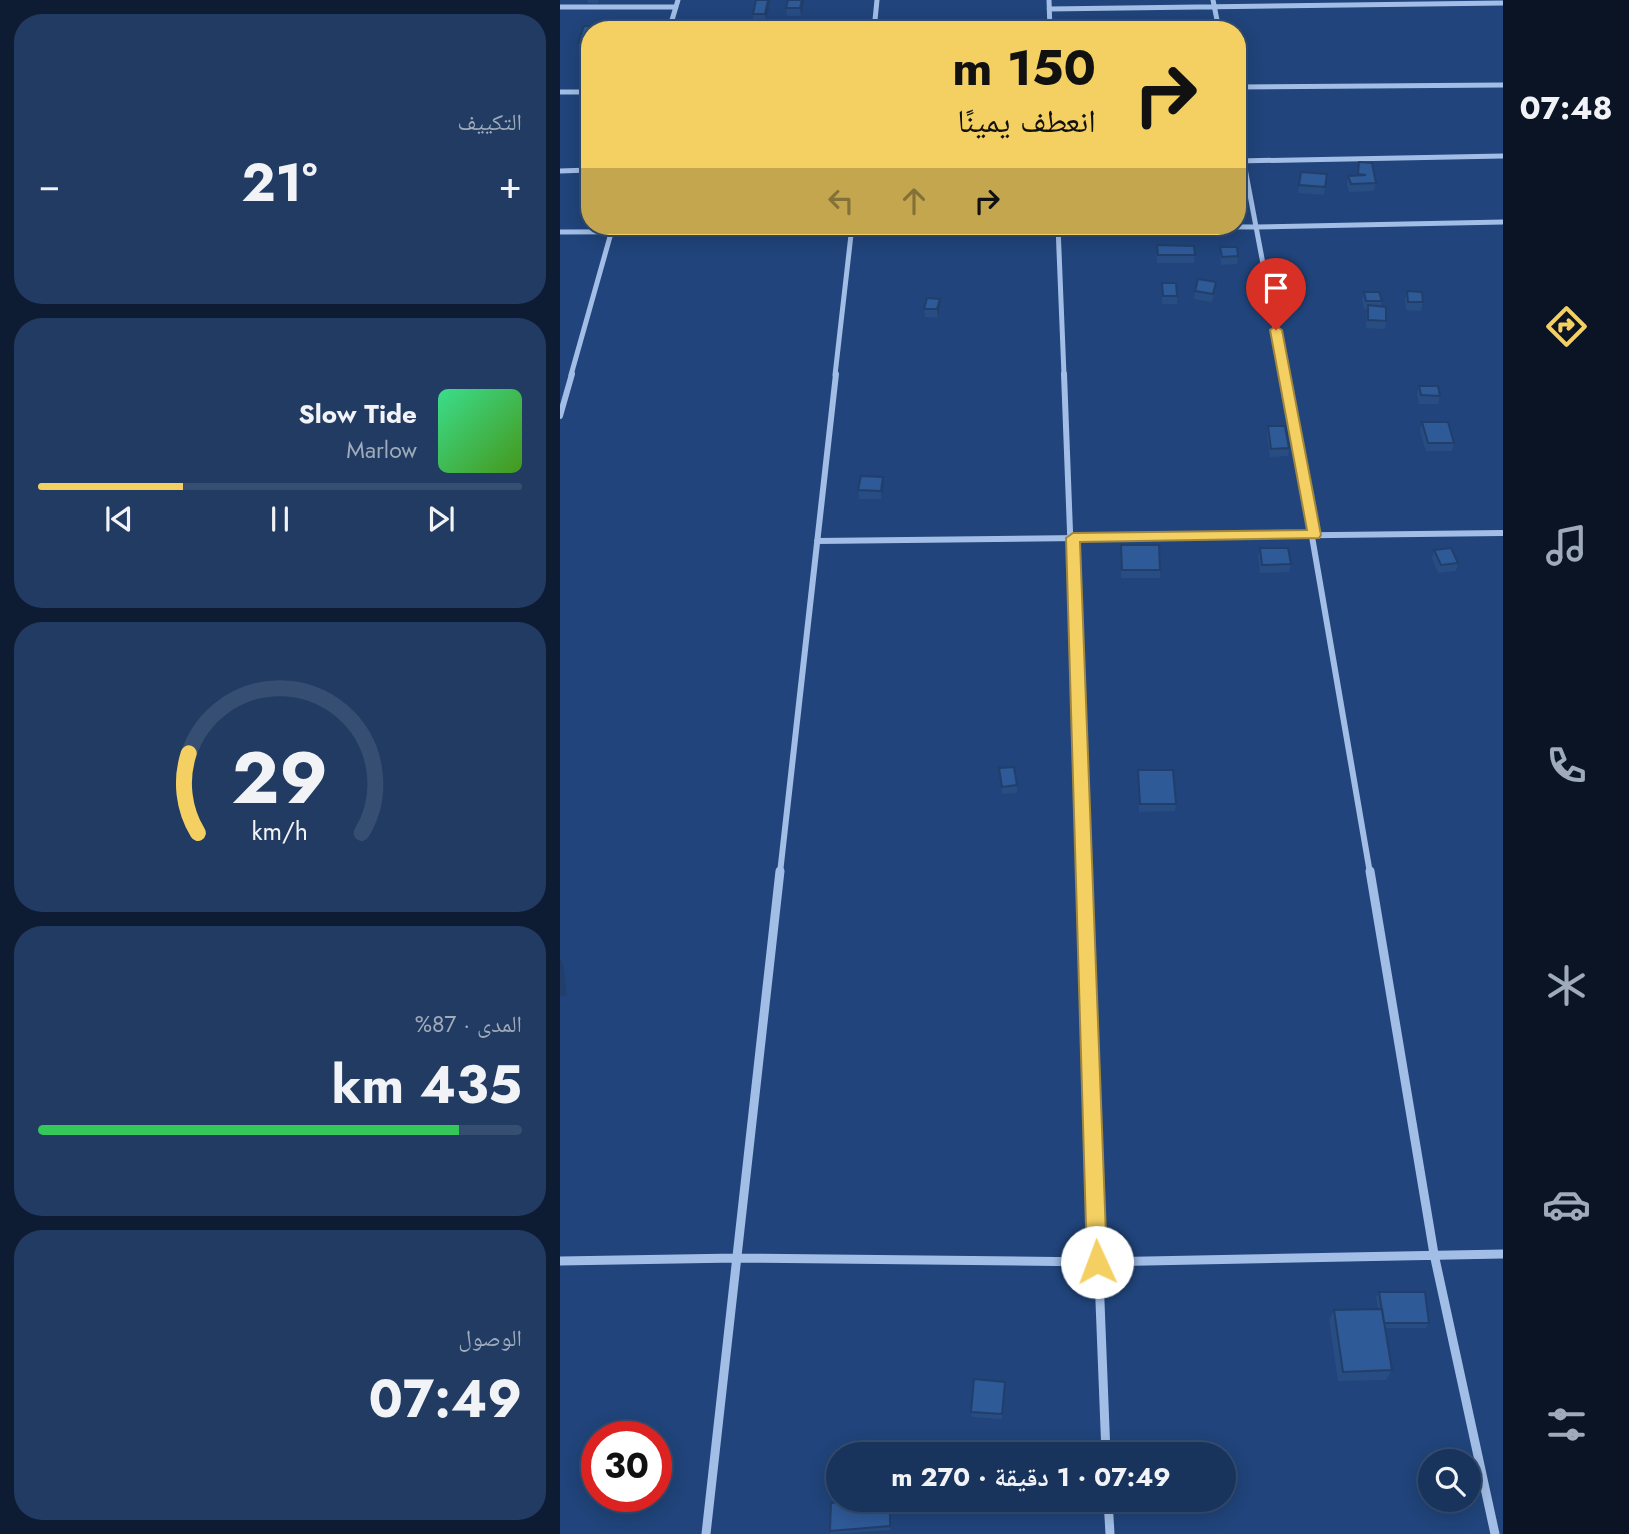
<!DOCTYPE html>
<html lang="ar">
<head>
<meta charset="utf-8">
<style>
  :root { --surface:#18335c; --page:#213b62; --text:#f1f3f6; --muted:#9faabb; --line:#364e72; --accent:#f4d062 }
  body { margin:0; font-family:Jost,"Noto Naskh Arabic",sans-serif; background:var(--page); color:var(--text); direction:rtl; height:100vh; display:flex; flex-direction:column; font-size:26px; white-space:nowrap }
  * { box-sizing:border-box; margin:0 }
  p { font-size:23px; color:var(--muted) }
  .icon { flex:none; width:38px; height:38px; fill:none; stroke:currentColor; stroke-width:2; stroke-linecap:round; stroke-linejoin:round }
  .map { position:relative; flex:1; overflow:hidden; direction:ltr }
  .sheet { display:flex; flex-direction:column; gap:14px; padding:14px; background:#0d1c33; width:560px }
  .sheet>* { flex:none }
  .banner { position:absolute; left:21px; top:21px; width:665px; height:214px; border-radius:28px; box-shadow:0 4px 18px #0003,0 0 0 2px var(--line); direction:rtl; background:#f4d062; color:#111; overflow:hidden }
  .buttons { position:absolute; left:858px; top:1449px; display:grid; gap:14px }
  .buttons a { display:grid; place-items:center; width:63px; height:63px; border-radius:50%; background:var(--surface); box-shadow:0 4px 18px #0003,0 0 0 2px var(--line); font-size:35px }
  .speed { position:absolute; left:21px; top:1421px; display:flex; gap:14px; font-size:35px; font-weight:700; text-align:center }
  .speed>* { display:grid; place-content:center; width:91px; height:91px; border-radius:50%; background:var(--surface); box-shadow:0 4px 18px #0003,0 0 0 2px var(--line); line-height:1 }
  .speed .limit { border:10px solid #d22; background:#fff; color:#111 }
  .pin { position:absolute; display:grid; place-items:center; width:60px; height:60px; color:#fff; margin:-72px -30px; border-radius:50% 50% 50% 0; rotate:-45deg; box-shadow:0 0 7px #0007 }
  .pin .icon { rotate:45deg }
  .me { position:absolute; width:77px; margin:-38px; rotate:358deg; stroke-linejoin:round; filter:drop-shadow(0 0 5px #0008) }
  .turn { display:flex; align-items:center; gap:24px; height:147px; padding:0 35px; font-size:32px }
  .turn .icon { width:91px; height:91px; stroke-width:2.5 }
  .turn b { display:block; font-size:49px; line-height:60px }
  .lanes { display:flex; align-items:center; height:66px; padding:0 35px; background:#0003; justify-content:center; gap:35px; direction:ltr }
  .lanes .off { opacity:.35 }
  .big { font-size:52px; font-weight:700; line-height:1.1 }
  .sheet .tile { flex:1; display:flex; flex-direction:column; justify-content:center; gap:10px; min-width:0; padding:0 24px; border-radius:28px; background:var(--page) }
  .sheet .dial { align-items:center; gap:0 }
  .dial svg { height:182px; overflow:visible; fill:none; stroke:var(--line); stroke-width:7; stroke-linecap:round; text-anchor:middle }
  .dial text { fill:var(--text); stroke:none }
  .song { display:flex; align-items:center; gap:21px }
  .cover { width:84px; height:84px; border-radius:10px; background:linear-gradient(135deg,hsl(150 70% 55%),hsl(100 70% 35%)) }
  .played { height:7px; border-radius:4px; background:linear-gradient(90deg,var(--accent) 30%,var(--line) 30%) }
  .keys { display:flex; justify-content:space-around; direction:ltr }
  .heat { display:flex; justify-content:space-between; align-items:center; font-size:38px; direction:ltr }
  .charge { height:10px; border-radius:5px; background:linear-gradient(90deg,#34c759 87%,var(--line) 0) }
  .trip { position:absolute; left:266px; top:1442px; width:410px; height:70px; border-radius:35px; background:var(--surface); box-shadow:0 4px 18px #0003,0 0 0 2px var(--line); font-weight:700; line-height:70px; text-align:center; direction:rtl }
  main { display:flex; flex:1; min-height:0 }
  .dock { display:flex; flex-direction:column; width:126px; justify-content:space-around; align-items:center; background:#0a1425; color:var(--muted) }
  .dock .icon { width:49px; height:49px }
  .dock .active { color:var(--accent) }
  .dock b { font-size:32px; color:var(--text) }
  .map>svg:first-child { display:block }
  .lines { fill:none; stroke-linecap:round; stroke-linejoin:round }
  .minor-far2 { stroke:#a2bee6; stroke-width:5 }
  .minor-far1 { stroke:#a2bee6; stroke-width:6 }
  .minor { stroke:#a2bee6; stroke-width:9 }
  .wall { fill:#284d83 }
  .shaded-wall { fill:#213f6a }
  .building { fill:#2f5a98; stroke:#213f6a; stroke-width:2 }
  .route { fill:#f4d062; stroke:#9f8740; stroke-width:2 }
</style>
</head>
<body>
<main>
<nav class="dock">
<b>07:48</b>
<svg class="icon active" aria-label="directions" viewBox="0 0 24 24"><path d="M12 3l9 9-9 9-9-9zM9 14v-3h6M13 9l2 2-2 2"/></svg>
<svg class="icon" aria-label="music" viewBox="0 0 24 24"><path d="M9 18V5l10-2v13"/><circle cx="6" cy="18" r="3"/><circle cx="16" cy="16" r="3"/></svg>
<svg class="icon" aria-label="phone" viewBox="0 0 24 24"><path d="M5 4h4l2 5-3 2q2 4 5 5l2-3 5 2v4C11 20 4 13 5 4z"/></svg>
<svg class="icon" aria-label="climate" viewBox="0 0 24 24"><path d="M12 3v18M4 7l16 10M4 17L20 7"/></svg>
<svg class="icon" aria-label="car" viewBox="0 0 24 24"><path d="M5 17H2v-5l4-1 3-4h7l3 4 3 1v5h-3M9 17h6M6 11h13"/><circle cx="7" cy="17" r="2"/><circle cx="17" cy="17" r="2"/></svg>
<svg class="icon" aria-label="filters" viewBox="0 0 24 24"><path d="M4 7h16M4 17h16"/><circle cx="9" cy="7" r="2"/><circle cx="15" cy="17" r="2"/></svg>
</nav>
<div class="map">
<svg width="943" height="1534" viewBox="0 0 943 1534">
  <rect width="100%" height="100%" fill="#20447b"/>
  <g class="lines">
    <!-- minor-far2 -->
    <path class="minor-far2" d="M489 0 490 30
      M653 0 659 30
      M0 7H116
      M489 9 943 3
      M109 30 118 0
      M314 30 317 0
      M677 87 943 85
      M0 92H30
      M677 126 724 375
      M677 161 943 156
      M0 171 30 170
      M498 226 504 375
      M538 226 696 227 943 222
      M0 232 292 231 488 226
      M11 375 53 226
      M275 375 292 226"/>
    <!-- minor-far1 -->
    <path class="minor-far1" d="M504 374 523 873
      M724 374 810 873
      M0 416 12 374
      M257 541 943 533
      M220 873 276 374"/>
    <!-- minor -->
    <path class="minor" d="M523 871 546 1454
      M810 871 874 1254 935 1534
      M0 1261 176 1258 537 1262 943 1254
      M548 1500 550 1534
      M146 1534 220 871"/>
  </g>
  <!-- wall -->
  <path class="wall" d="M27 0H39L38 3H28Z
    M211 0 206 21H194L193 14Z
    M245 0 241 16H227L226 8Z
    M30 30V51H20L18 43Z
    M799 162 816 183 814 191 789 192 787 184 788 176H797Z
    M741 172 765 187 764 195 738 193Z
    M597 245 635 255 634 263H597Z
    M660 247 678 256 677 264 661 265 660 255Z
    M602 283 617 296V304H602Z
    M655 290 652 302 634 299 635 291Z
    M847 291 863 302 861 311 846 310 845 299Z
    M804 292 822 301 821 306 826 321 825 329 806 328 807 309H804L802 300Z
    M380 307 378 318 365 317 364 309Z
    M859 386 880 396 878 404H859L857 394Z
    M862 422 894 443 892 451H866L860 431Z
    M708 426 729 448 728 456 710 457 707 434Z
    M323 477 324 485 322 499H299L298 490Z
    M561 545 600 570V578H561Z
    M700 548 731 564 729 572 700 573 698 556Z
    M874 550 898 563 896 571 878 573 872 558Z
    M439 768 457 785V793L442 794Z
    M578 770 616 804 615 811 579 812 578 778Z
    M819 1292 869 1323 866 1328H825L832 1370 826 1380 778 1381 769 1320 774 1310 818 1309 816 1297Z
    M445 1386 442 1419 412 1417 411 1412Z
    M303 1500H331V1530L271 1534 270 1531Z"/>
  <!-- shaded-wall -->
  <path class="shaded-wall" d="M208 0H211L206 21 205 14Z
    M242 0H245L241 16 240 8Z
    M380 299V307L378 318 377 309Z
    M323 477 324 485 322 499 321 491Z
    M0 958 3 964 7 995 0 996Z
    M330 1500H331V1530L330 1526Z"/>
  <!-- building -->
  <path class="building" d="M196 0H208L205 14H193Z
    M228 0H242L240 8H226Z
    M75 25 93 26 91 30H72Z
    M24 26H37L36 30H30V43H18Z
    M45 26H58L57 30H44Z
    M799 162 812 163 816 183 791 184 788 176 806 175 798 174Z
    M741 172 767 174 765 187 739 185Z
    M597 245 634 246 635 255H598Z
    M660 247H677L678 256 662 257Z
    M638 279 656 282 653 294 635 291Z
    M602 283H616L617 296H603Z
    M847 291 862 292 863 302H848Z
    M804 292H819L822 301H806Z
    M367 298 380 299 377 309H364Z
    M808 305 826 307V321L808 320Z
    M859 386H878L880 396 861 395Z
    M862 422H888L894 443H868Z
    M708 426H725L729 448 711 449Z
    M301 476 323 477 321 491 298 490Z
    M561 545H599L600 570H562Z
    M700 548H728L731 564 702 565Z
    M891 548 898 563 881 565 874 550Z
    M454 767 457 785 442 787 439 768Z
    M578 770H613L616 804H580Z
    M819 1292H865L869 1323H824Z
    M822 1309 832 1370 783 1372 774 1310Z
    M414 1379 445 1382 442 1414 411 1412Z
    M303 1500H330V1526L270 1531 271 1503Z"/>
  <!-- route -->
  <path class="route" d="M716 326 722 330 761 535 759 538 520 542 547 1262 545 1269 537 1272 530 1269 527 1262 506 538 513 533 747 530 710 330Z"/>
</svg>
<div class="buttons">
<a><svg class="icon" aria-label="search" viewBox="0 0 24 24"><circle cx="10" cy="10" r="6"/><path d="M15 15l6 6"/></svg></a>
</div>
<div class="speed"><div class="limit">30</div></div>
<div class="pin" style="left:716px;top:330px;background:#d93025"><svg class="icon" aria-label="arrive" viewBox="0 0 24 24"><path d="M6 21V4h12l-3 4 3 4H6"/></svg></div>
<svg class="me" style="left:537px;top:1262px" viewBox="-20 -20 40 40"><circle r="19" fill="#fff"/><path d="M0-13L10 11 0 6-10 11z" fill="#f4d062"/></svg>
<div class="trip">07:49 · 1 دقيقة · 270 m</div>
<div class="banner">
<div class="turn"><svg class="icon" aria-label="right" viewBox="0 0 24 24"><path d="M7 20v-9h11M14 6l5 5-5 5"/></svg><div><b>150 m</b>انعطف يمينًا</div></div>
<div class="lanes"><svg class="icon off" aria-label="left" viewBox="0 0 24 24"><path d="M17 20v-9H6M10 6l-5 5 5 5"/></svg><svg class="icon off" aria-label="ahead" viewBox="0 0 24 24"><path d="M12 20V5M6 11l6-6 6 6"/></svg><svg class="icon" aria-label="right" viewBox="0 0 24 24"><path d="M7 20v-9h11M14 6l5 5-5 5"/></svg></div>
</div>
</div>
<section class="sheet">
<div class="tile"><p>التكييف</p>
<div class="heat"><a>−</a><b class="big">21°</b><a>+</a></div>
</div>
<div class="tile">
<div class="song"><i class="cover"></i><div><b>Slow Tide</b><p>Marlow</p></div></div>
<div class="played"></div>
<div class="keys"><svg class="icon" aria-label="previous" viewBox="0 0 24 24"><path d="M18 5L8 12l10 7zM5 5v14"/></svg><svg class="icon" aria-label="pause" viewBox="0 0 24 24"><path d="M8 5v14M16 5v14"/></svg><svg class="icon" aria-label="next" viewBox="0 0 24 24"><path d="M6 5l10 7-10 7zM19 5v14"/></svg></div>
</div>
<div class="tile dial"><svg viewBox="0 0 100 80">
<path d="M14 69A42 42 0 1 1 86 69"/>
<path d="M14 69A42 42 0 0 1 10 34" stroke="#f4d062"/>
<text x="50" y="56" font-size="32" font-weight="700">29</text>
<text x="50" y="72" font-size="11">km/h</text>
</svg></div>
<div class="tile"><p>المدى · 87%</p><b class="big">435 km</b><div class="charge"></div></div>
<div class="tile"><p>الوصول</p><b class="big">07:49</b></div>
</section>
</main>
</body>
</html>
